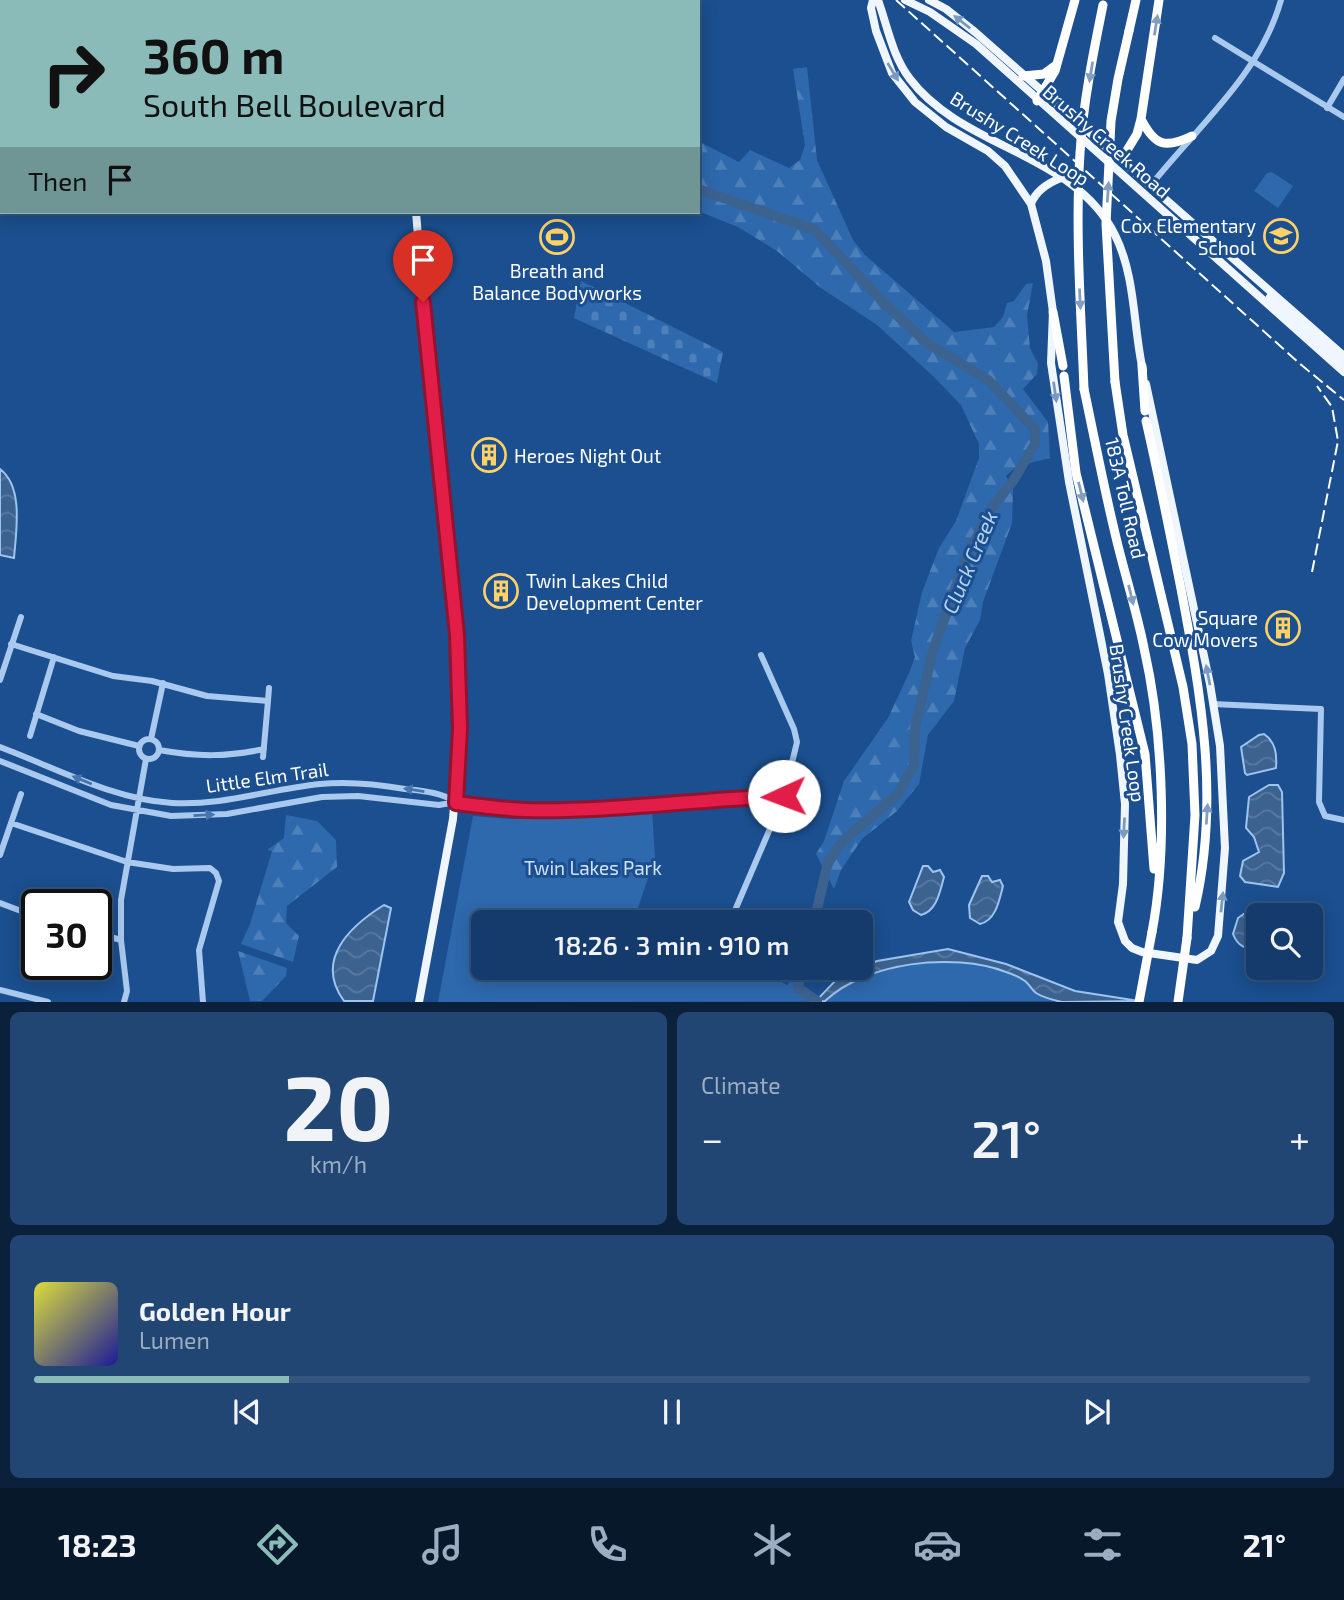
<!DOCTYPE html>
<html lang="en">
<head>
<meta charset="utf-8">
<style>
  :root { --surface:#143b6b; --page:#214673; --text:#f1f3f6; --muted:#9dadc1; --line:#33557e; --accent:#8bbbb9 }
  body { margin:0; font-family:"Exo 2",sans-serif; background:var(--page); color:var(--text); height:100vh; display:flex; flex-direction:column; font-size:26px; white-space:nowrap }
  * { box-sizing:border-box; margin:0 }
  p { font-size:23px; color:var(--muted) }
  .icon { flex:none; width:38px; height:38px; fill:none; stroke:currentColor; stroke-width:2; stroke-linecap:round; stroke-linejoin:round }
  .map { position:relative; height:1002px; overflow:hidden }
  .details { display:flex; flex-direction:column; gap:10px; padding:10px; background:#0b203b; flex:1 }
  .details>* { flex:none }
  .guide { position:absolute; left:0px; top:0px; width:700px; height:214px; box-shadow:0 4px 18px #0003,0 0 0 2px var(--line); background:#8bbbb9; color:#111; overflow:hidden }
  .controls { position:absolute; left:1246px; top:903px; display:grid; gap:14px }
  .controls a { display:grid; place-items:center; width:77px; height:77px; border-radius:10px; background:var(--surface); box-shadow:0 4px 18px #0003,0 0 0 2px var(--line); font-size:35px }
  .speed { position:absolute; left:21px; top:889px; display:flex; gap:14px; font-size:35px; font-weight:700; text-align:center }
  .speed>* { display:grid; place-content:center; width:91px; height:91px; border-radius:50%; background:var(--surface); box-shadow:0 4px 18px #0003,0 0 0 2px var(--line); line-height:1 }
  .speed .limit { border:4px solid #111; border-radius:10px; background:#fff; color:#111 }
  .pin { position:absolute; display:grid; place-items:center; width:60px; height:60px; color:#fff; margin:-72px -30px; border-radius:50% 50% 50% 0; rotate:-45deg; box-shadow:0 0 7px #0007 }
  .pin .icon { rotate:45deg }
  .me { position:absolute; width:77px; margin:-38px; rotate:268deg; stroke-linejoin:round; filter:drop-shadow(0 0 5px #0008) }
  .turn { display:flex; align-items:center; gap:24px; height:147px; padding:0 28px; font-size:32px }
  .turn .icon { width:91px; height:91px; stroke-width:2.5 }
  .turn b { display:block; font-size:49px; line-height:60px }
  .then { display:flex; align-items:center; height:66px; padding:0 28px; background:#0003; gap:14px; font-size:26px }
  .big { font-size:52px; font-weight:600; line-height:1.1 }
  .details .tile { flex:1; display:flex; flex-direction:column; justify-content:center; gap:10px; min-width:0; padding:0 24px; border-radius:10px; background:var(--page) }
  .details .dial { align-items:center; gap:0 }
  .dial b { font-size:91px; line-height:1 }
  .song { display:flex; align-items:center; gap:21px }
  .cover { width:84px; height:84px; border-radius:10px; background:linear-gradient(135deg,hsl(60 70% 55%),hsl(240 70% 35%)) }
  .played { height:7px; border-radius:4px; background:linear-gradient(90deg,var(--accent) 20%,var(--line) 20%) }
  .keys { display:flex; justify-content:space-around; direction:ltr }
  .heat { display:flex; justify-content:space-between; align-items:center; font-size:38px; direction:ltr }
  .details .tiles { flex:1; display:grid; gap:10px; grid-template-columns:1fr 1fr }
  .tile:last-child { grid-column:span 2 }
  .trip { position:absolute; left:471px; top:910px; width:402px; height:70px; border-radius:10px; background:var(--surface); box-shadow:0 4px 18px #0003,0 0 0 2px var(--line); font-weight:600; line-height:70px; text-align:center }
  .dock { display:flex; height:112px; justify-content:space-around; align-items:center; background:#08182b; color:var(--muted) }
  .dock .icon { width:49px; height:49px }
  .dock .current { color:var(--accent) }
  .dock b { font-size:32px; color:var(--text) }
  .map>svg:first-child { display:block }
  .forest { fill:url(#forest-firs) }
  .cemetery { fill:url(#cemetery-stones) }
  .park { fill:#2e69ad }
  .water { fill:url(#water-waves); stroke:#9cc4f0; stroke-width:2 }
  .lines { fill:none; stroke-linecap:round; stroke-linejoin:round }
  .stream { stroke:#9cc4f0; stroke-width:2 }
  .river { stroke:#3c6290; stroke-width:10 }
  .minor { stroke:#a9c9ee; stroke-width:6 }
  .major { stroke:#f0f6ff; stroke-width:8 }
  .highway { stroke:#fff; stroke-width:9 }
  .rail { stroke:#fff; stroke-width:2; stroke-dasharray:12 5; stroke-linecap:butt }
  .highway-bridge { stroke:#fff; stroke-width:9 }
  .oneway { fill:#7b9ac1 }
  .oneway2 { fill:#829ec1 }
  .oneway3 { fill:#4674ac }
  .route-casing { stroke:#92132f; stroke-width:18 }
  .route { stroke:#e11d48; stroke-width:12 }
  .labels { text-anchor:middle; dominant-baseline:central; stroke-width:6; stroke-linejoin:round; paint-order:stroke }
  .street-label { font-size:19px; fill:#fff; stroke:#1b4f8f }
  .poi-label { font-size:19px; fill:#fff; stroke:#1b4f8f; text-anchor:end }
  .park-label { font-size:19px; fill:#cfe3fa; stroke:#1b4f8f }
  .water-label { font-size:21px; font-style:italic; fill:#b5d3f5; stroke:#1b4f8f }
</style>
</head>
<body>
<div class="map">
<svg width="1344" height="1002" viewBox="0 0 1344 1002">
  <defs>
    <pattern id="forest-firs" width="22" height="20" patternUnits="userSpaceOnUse" patternTransform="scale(1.75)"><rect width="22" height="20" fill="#2e69ad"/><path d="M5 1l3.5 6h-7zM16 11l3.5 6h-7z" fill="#4d80b9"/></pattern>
    <pattern id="cemetery-stones" width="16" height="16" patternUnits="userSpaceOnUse" patternTransform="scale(1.75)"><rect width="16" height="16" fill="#2e69ad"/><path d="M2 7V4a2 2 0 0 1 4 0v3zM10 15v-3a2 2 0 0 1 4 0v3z" fill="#4d80b9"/></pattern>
    <pattern id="water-waves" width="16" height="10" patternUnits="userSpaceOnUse" patternTransform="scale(1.75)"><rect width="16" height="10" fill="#3c6290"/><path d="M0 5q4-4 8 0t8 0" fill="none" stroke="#597aa1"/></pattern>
  </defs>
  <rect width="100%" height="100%" fill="#1b4f8f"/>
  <!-- forest -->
  <path class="forest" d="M807 67 817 160 853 240 865 255 954 332 994 327 1003 317 1007 303 1014 301 1026 284 1033 283 1027 315 1030 348 1038 364 1037 374 1023 389 1048 422 1050 458 1017 466 1006 476 1013 490 1012 523 983 602 980 620 965 648 954 701 928 735 919 784 897 811 862 839 841 870 834 889 816 854 824 841 844 781 888 718 909 673 915 657 911 641 922 592 939 548 956 521 979 458V444L961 405 934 377 877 325 821 288 777 251 738 227 698 211V141L739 162 750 150 789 168 800 160 805 145 793 69Z
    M286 815 317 821 336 840 337 867 287 906 286 923 299 936 293 962 241 944 250 924 272 851 267 850 284 838Z
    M238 951 287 968 286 976 262 1001H250Z"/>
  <!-- cemetery -->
  <path class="cemetery" d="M581 281 723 352 717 383 574 318Z"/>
  <!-- park -->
  <path class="park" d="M1272 172 1293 186 1278 208 1254 191 1267 173Z
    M652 809 655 857 637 911 660 922H483V968H757L787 985 792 980 818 998 828 999C866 962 958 953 1007 972 1031 981 1034 996 1062 1001L438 1002 473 816 510 819Z"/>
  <!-- water -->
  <path class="water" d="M0 469C24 487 16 532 14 558L0 555Z
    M1264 734C1276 742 1277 755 1276 768L1247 775 1245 773 1241 747 1259 735Z
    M1269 785H1278L1282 792 1284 873 1278 887 1245 882 1240 876 1243 861 1259 852 1254 837 1246 828 1249 797Z
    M923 866H928L933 872 940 870 944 877C940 891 937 911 921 915L913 910 909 902Z
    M982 876H988L992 882 1000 880 1003 886C999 901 996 920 980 924L970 918 969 905Z
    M1259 903 1283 908V915H1258V950C1245 948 1238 947 1233 934L1238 918Z
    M384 905 391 908 373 1001H344C314 960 350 926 384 905Z
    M948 949 1006 964 1075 991 1139 1001 1062 1002C1053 1000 1044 998 1036 993 1032 990 1030 985 1025 981 1020 977 1012 974 1006 972 953 952 866 962 825 1001L815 1002 835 981 877 961Z"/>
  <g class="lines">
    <!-- stream -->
    <path class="stream" d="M655 909 673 922
      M799 968 801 970"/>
    <!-- river -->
    <path class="river" d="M550 0 552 2
      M698 189 815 230 884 303 927 343 988 380 1035 429V444L1013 481 990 510 966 559 933 650 915 729 914 765 899 793 844 840 828 862 814 922
      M801 968 798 988 817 1001"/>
    <!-- minor -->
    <path class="minor" d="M1215 38 1344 117
      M0 87 2 91
      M1327 108 1344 79
      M1151 185C1198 126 1260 75 1281 0
      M11 644 113 676 152 681 207 696 268 701 269 688
      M0 680 21 617
      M1213 704 1321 709 1319 802 1325 816 1344 820
      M36 714 79 731 139 746
      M30 736 54 657
      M139 749a10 10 0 1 1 20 0a10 10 0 1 1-20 0Z
      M151 739 163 683
      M0 747C56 768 112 799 172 803 223 806 270 789 320 784 349 781 377 784 405 789 423 791 440 792 456 802
      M159 750C198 757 226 757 264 749
      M263 757 268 701
      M0 761 111 805 171 816 227 814 322 797 358 796 439 805 456 802 528 810 660 805 736 797 784 796
      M11 823 127 862 173 869 210 868 216 873 219 881 199 950 203 1002
      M0 855 21 794
      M0 903 37 917
      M730 922 784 796 797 742 794 729 761 655
      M96 933 121 940
      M0 990 48 1002
      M124 1002 127 991 121 940V900L146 759"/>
    <!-- major -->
    <path class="major" d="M398 0 399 2
      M873 0 871 8 876 31 892 73 915 102 946 127 988 151 1005 166 1031 204 1046 261 1053 312 1051 363 1069 482 1108 674 1120 755 1125 804 1123 884 1118 922 1125 941 1132 948 1142 952 1197 960 1211 951 1218 936 1225 848 1220 746 1210 684 1146 384
      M878 0C888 28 892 55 910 79 963 149 1075 153 1115 235 1136 277 1133 327 1143 371
      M905 0 930 12 976 44 1344 372
      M929 0 946 9 975 32 1344 356
      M148 2 161 0
      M0 65 2 64
      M1031 204C1036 190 1048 183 1061 178
      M416 212 426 334 457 635 460 728 453 819 419 1002
      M1270 297 1344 364"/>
    <!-- highway -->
    <path class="highway" d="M1129 31 1136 0
      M1023 76 1044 74 1055 66
      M1037 101 1055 71 1075 0
      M1141 119C1155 146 1165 149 1192 136
      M1121 160 1137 134 1141 119 1159 0
      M1053 312 1063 366
      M1142 366 1145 411
      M1064 376 1076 473 1145 754 1154 869
      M1115 382 1123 435 1183 687 1192 744 1195 815 1187 938
      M1084 389C1094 436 1103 483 1114 529 1123 569 1136 608 1144 648 1163 732 1168 847 1152 932
      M1146 421C1159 477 1170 533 1181 589 1201 695 1220 800 1195 907"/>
    <!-- rail -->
    <path class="rail" d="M896 0 1299 363 1344 400
      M1312 572 1338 441 1332 407 1317 386"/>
    <!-- highway-bridge -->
    <path class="highway-bridge" d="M1115 382 1106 224 1111 121 1118 79 1129 31
      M1084 389C1081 311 1075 232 1080 153 1083 104 1093 54 1103 5
      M1139 1002 1152 932
      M1178 1002 1187 938"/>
  </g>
  <!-- one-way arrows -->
  <defs><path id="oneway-solid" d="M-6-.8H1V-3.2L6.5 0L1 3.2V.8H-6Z" transform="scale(1.75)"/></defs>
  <g class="oneway">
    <use href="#oneway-solid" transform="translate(962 22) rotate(-142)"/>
    <use href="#oneway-solid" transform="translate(893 72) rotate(59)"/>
    <use href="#oneway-solid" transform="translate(1055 392) rotate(82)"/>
    <use href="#oneway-solid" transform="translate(1208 675) rotate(-101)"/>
    <use href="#oneway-solid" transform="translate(1124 828) rotate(93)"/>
    <use href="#oneway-solid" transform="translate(1222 902) rotate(-84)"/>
  </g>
  <g class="oneway2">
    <use href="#oneway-solid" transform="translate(1156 25) rotate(-81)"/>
    <use href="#oneway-solid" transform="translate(1091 72) rotate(99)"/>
    <use href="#oneway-solid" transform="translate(1108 192) rotate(-86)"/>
    <use href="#oneway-solid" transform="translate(1080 299) rotate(87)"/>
    <use href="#oneway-solid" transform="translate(1081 492) rotate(76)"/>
    <use href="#oneway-solid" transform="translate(1131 595) rotate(76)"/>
    <use href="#oneway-solid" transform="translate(1207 814) rotate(-86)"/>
  </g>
  <g class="oneway3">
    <use href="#oneway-solid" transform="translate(82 780) rotate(-158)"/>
    <use href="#oneway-solid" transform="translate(414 790) rotate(-171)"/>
    <use href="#oneway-solid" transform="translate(204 815) rotate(-3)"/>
  </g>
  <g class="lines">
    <!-- route casing -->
    <g class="route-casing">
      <path id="route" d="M423 302 457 635 460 728 456 803C479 806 502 809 525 810 612 812 698 799 784 796"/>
    </g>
    <!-- route -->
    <use href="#route" class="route"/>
  </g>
  <!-- icons -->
  <defs>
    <g id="school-ring" transform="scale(1.75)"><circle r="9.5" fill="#1b4f8f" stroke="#ffd166" stroke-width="1.5"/><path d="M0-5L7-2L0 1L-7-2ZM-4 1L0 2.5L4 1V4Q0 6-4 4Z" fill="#ffd166"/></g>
    <g id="stadium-ring" transform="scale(1.75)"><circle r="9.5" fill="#1b4f8f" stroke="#ffd166" stroke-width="1.5"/><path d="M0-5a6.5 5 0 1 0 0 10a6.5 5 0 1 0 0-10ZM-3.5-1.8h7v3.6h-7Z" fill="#ffd166"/></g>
    <g id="building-ring" transform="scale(1.75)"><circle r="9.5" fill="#1b4f8f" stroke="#ffd166" stroke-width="1.5"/><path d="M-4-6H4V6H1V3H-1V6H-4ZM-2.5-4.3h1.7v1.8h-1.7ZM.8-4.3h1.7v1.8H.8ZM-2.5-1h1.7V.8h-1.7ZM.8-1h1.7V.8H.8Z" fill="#ffd166"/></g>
  </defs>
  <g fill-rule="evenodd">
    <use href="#school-ring" x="1281" y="236"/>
    <use href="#stadium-ring" x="557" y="237"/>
    <use href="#building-ring" x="489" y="455"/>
    <use href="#building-ring" x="501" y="591"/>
    <use href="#building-ring" x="1283" y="628"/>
  </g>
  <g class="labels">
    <!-- street labels -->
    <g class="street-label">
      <text transform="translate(1020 138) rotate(32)">Brushy Creek Loop</text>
      <text transform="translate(1107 141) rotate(41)">Brushy Creek Road</text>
      <text transform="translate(1126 498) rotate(77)">183A Toll Road</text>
      <text transform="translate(1128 723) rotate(82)">Brushy Creek Loop</text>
      <text transform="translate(267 777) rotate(-8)">Little Elm Trail</text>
    </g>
    <!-- poi labels -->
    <g class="poi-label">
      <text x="1256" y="225">Cox Elementary<tspan x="1256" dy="22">School</tspan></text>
      <text x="557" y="270" text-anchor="middle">Breath and<tspan x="557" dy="22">Balance Bodyworks</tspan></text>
      <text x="514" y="455" text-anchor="start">Heroes Night Out</text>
      <text x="526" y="580" text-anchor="start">Twin Lakes Child<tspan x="526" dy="22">Development Center</tspan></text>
      <text x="1258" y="617">Square<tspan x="1258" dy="22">Cow Movers</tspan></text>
    </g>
    <!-- park labels -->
    <g class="park-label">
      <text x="593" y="867">Twin Lakes Park</text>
    </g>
    <!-- water labels -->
    <g class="water-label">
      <text transform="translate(969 562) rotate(-67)">Cluck Creek</text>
    </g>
  </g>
</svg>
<div class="controls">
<a><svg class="icon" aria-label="search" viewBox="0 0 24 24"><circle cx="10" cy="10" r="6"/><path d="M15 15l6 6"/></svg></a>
</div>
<div class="speed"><div class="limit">30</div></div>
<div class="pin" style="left:423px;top:302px;background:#d93025"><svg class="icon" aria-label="arrive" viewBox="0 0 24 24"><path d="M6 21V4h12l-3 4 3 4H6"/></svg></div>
<svg class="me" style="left:784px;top:796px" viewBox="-20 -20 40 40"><circle r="19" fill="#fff"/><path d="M0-13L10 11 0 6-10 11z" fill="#e11d48"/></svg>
<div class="trip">18:26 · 3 min · 910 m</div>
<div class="guide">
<div class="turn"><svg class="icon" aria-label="right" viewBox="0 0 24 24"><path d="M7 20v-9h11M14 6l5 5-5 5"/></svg><div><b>360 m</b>South Bell Boulevard</div></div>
<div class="then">Then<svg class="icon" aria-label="arrive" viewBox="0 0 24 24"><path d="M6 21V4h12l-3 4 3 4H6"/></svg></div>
</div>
</div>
<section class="details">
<div class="tiles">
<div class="tile dial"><b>20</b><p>km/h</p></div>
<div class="tile"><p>Climate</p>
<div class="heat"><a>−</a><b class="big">21°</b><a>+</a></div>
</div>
<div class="tile">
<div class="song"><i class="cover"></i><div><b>Golden Hour</b><p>Lumen</p></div></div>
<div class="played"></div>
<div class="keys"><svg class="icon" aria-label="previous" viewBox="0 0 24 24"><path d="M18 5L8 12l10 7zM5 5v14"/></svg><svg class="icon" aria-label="pause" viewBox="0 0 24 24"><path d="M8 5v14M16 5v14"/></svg><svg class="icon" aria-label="next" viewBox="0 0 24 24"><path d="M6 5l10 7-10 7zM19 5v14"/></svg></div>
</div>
</div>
</section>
<nav class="dock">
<b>18:23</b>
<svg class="icon current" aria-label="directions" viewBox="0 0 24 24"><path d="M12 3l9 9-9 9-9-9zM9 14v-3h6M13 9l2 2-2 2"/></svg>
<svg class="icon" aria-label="music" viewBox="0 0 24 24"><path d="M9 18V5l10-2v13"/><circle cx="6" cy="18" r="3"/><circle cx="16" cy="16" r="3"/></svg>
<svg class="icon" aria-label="phone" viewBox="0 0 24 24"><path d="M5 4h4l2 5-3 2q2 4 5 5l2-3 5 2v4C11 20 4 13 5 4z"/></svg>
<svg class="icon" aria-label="climate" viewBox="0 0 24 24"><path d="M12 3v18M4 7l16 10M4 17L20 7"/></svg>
<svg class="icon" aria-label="car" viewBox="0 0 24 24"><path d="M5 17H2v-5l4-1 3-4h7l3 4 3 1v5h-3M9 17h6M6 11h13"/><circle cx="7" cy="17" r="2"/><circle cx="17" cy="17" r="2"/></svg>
<svg class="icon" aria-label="filters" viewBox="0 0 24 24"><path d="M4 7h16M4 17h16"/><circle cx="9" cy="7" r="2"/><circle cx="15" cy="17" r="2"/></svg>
<b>21°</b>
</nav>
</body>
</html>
